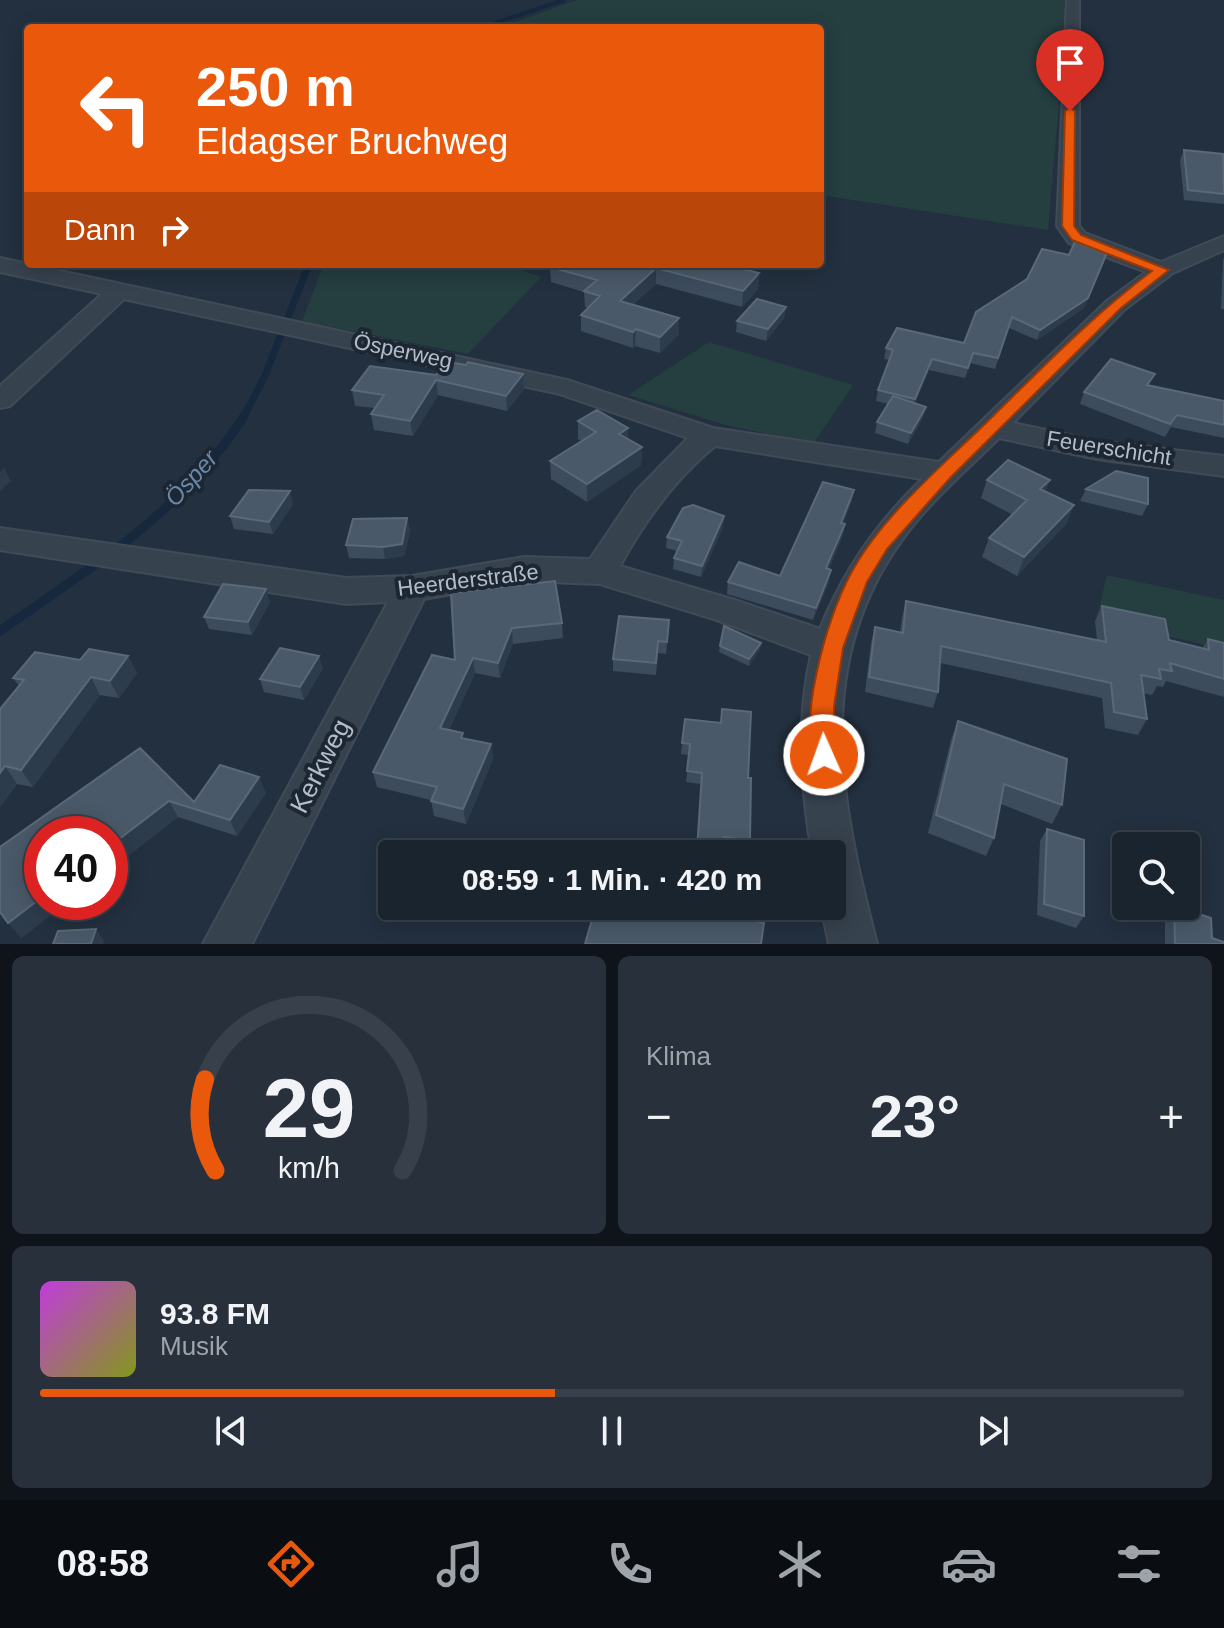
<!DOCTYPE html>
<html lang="de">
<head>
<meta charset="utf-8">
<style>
  :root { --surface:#1a242f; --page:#27303b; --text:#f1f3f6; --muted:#9fa4aa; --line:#38414b; --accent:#ea580c }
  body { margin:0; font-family:Arial,sans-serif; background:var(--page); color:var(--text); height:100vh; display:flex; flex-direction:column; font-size:30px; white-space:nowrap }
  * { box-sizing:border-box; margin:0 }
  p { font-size:26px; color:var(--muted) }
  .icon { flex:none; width:44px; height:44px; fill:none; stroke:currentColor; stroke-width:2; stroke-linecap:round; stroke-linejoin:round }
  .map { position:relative; height:944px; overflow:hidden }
  .drawer { display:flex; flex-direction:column; gap:12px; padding:12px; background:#0e141a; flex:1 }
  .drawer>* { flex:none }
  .banner { position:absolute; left:24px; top:24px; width:800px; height:244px; border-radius:8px; box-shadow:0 4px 20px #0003,0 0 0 2px var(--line); background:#ea580c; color:#fff; overflow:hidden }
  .tools { position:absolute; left:1112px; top:832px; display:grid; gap:16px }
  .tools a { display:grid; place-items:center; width:88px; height:88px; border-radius:8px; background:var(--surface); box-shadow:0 4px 20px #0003,0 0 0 2px var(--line); font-size:40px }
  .speed { position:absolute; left:24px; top:816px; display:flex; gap:16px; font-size:40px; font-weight:700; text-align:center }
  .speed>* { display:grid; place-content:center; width:104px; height:104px; border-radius:50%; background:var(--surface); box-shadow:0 4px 20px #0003,0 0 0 2px var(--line); line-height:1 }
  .speed .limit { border:12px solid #d22; background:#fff; color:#111 }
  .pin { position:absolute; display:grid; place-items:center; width:68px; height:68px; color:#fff; margin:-82px -34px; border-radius:50% 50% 50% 0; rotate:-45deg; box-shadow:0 0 8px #0007 }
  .pin .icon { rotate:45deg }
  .me { position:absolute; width:88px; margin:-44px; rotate:358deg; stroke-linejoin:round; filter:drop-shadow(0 0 6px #0008) }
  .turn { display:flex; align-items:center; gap:28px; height:168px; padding:0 40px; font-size:36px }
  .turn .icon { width:104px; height:104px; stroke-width:2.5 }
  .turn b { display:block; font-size:56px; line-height:68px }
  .then { display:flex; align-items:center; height:76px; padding:0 40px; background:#0003; gap:16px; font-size:30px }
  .big { font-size:60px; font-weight:800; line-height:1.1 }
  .drawer .card { flex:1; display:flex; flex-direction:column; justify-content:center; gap:12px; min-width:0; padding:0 28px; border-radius:12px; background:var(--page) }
  .drawer .dial { align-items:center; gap:0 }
  .dial svg { height:208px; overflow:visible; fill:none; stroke:var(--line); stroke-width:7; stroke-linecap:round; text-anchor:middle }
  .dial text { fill:var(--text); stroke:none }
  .song { display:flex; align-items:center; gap:24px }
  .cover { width:96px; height:96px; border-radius:12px; background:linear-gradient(135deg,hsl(290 70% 55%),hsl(70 70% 35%)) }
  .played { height:8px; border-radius:4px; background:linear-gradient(90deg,var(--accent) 45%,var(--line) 45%) }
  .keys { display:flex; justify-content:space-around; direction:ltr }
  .heat { display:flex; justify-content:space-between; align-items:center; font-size:44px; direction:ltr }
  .drawer .tiles { flex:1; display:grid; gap:12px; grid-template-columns:1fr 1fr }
  .card:last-child { grid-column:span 2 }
  .trip { position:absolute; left:378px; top:840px; width:468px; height:80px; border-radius:8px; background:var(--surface); box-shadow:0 4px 20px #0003,0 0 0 2px var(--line); font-weight:800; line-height:80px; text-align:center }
  .tabs { display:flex; height:128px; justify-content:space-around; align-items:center; background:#0a0e13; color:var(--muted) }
  .tabs .icon { width:56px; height:56px }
  .tabs .current { color:var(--accent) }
  .tabs b { font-size:36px; color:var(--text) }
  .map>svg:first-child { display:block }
  .green { fill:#253e40 }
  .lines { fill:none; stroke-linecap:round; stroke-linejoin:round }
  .stream-far2 { stroke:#15283d; stroke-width:4 }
  .stream-far1 { stroke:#15283d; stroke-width:7 }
  .stream { stroke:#15283d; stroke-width:9 }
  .minor-casing { stroke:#404b57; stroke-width:4 }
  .minor { fill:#37424f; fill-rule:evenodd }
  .wall { fill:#3d4c5d }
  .shaded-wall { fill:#2d3c4c }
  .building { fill:#4a5969; stroke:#5a6878; stroke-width:2 }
  .route { fill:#ea580c; stroke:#983908; stroke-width:2 }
  .labels { text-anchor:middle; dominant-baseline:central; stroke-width:8; stroke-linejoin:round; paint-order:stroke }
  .street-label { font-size:22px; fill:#b3bdca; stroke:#1c2733 }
  .water-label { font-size:24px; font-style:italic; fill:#6a89aa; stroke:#1c2733 }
  .near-street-label { font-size:26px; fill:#b3bdca; stroke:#1c2733 }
</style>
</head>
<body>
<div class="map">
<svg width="1224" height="944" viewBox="0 0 1224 944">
  <rect width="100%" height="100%" fill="#23303f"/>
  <!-- green -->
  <path class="green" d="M577 0H1068L1048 230 820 195V28H497Z
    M324 264H504L541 277 468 354 302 321Z
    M709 342 853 385 813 444 726 425 628 395Z
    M1107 575 1224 600V649L1096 620Z"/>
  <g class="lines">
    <!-- stream-far2 -->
    <path class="stream-far2" d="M480 28 564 0"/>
    <!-- stream-far1 -->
    <path class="stream-far1" d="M243 418 264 378 309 264"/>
    <!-- stream -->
    <path class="stream" d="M113 552C163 513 210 470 244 416
      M0 631 102 560"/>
    <!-- minor casing -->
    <g class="minor-casing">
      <path id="minor" d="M1067 0H1079V226L1085 233 1161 262 1224 236V250L1173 273 1124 310 1013 423 1097 441 1224 456V476L1097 459 999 438C966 471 929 502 902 540 811 665 841 804 877 944H829L821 906H832V854H812C801 788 796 721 811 655L714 619 600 584 524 581 424 599 252 944H203L388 602 346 604 0 550V528L346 578 412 576 524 557 590 559 636 491 688 438 560 394 124 299 10 406 0 408V386L102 294 0 272V258L567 380 713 428 939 462 1108 300 1146 272 1069 243 1057 226ZM715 446 922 479C877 522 843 571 820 629L738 601 620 566C645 520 675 479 715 446Z"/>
    </g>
    <!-- minor -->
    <use href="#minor" class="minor"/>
  </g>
  <!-- wall -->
  <path class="wall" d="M1184 150 1224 156V204L1184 200 1180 160Z
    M1069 255 1105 260 1084 308 1037 340 1009 328 995 369 970 363 965 378 929 370 915 403 926 407 923 418 908 444 875 433 877 422 889 404 876 401 878 390 889 360 884 359 886 348 964 343Z
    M1224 257V309H1221L1223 260Z
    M554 264 759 273 758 289 742 307 656 284 633 304 679 334 660 353 635 346 633 348 581 331V315L588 308 585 307 584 292 551 282 550 267Z
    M786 307 784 318 766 341 736 332 737 321Z
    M370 366 524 389 507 411 438 395 413 436 374 430 371 414 375 408 355 406 352 390Z
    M1150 386 1224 401V438L1171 427 1165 437 1080 404 1084 392Z
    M578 421 628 439 642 447 641 465 587 502 551 479 550 461 582 441 578 439Z
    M987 480H1050L1045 491 1074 505 1066 524 1017 576 982 557 989 538 1013 515 981 498Z
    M1086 489 1148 504 1142 516 1080 501Z
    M854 490 851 503 843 524H845L842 537 829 569V582L813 620 727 594 728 582 780 576Z
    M293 504 273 534 234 529 230 516Z
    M724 516 723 527 701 577 673 569 674 558 677 551 666 548 667 537Z
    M407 518 410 531 404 556 385 559 349 558 346 545Z
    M555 581 562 623 563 638 513 644 500 678 475 673 449 730 464 738 491 744 493 759 466 824 434 816 431 800 377 787 373 772 455 660Z
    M906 601 1097 640 1095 621 1102 606 1169 640 1202 649 1208 639 1224 643V697L1166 681 1163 687 1157 686 1152 695 1143 693 1147 719 1138 735 1105 728 1102 698 940 663 938 692 933 708 865 692 871 643 875 627 900 633 902 617Z
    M270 602 252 635 209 629 204 617Z
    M669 620 666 654 658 653 656 675 613 671V659Z
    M761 643 760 649 749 666 719 652 720 646Z
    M80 660 137 673 119 698 100 695 33 787 17 784 0 807V709L19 686 13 678Z
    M323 668 304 700 264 692 260 679Z
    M685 719 748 778 750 840 748 851 724 848V854H697L701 784 686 782 689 755 681 754Z
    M958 721 1062 805 1052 824 1001 804 994 838 986 856 928 833 951 740Z
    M140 748 194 802 266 793 237 836 178 817 21 938Z
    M1047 829 1084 916 1076 928 1037 915 1040 841Z
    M1174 906 1212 938 1224 944H1165V918Z"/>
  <!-- shaded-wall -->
  <path class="shaded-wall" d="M1108 250 1084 308 1037 340 1040 330Z
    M656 268V284L620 317V301Z
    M759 273 758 289 742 307 743 291Z
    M786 307 784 318 766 341 768 329Z
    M679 318V334L660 353V337Z
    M636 329 635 346 633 348V332Z
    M932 359 929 370 912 409 915 399Z
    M523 374 524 389 507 411 506 396Z
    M436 380 438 395 413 436 410 421Z
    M926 407 923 418 908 444 911 433Z
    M628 428V446L619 434Z
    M642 447 641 465 587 502V484Z
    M4 468 11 481 0 491V472Z
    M1050 480 1043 498 1040 489Z
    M854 490 851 503 838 536 841 523Z
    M290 491 293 504 273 534 269 522Z
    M1074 505 1066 524 1017 576 1024 557Z
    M724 516 723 527 701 577 702 566Z
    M407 518 410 531 404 556 385 559 383 547Z
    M845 524 842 537 824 581 826 568Z
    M831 570 829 582 813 620 816 608Z
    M266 589 270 602 252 635 248 622Z
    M512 628 513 644 500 678 498 663Z
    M761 643 760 649 749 666V659Z
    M128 656 137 673 119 698 110 681Z
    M319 656 323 668 304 700 300 687Z
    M473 658 475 673 443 743 440 728Z
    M91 677 100 695 33 787 21 770Z
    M491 744 493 759 466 824 463 809Z
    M5 766 17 784 0 807V773Z
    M259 777 266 793 237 836 230 820Z
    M169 801 178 817 110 869V846Z
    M42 897V902H68L21 938 8 923Z
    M96 929 104 941 103 944H91Z"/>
  <!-- building -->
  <path class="building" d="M1184 150 1223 154 1224 194 1188 190Z
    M1076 239 1108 250 1088 298 1040 330 1012 317 998 358 973 353 968 368 932 359 915 399 878 390 893 350 886 348 897 328 964 343 976 312 1027 279 1042 249 1069 255Z
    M554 264H723L759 273 743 291 656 268 620 301 679 318 660 337 636 329 633 332 581 315 600 296 584 291 597 280 550 267Z
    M757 299 786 307 768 329 737 321Z
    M1111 359 1155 374 1147 385 1224 401V425L1177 415 1170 424 1084 392Z
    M448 362 466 365 468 362 523 374 506 396 436 380 410 421 371 414 384 395 352 390 370 366 436 375Z
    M893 396 926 407 911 433 877 422Z
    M597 410 628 428 619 434 642 447 587 484 550 461 596 432 578 421Z
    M1008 460 1050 480 1040 489 1074 505 1024 557 989 538 1027 500 987 480Z
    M1116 471 1148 478V504L1086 489Z
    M823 482 854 490 841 523 845 524 826 568 831 570 816 608 728 582 739 562 780 576Z
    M249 490 290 491 269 522 230 516Z
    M693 505 724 516 702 566 674 558 682 541 667 537 683 508Z
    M407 518 402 544 383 547 346 545 353 519Z
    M555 581 562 623 512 628 498 663 473 658 440 728 463 733 461 738 491 744 463 809 431 801 437 787 373 772 432 655 455 660 451 593Z
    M223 584 266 589 248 622 204 617Z
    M906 601 1106 642 1102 606 1165 619 1169 640 1209 650 1208 639 1224 643V679L1170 663 1172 671 1159 669 1161 679 1141 675 1147 719 1114 712 1111 683 941 646 938 692 869 677 875 627 903 633Z
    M619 616 669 620 667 642 658 641 656 663 613 659Z
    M724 626 761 643 749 659 720 646Z
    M280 648 319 656 300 687 260 679Z
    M89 649 128 656 110 681 91 677 21 770 5 766 0 773V709L24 680 13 678 35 652 80 660Z
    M722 709 751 712 748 778H751L750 840 724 837V853L697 850 702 773 687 771 690 744 682 743 685 719 721 723Z
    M958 721 1067 759 1062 805 1004 784 994 838 936 815Z
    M140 748 194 802 220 765 259 777 230 820 169 801 110 846V834H42V897L8 923 0 912V847Z
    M1047 829 1084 840V916L1044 904Z
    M596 906H671L705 915 706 908 764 923 761 944H585Z
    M1174 906 1211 918 1212 938 1224 942V944H1175Z
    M96 929 91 944H53L58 931Z"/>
  <!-- route -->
  <path class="route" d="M1070 108 1075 111 1074 226 1081 235 1169 270 1121 308 951 477 887 549 867 582 843 648 834 707 836 755 832 762 824 765 815 762C806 743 810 711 813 691 820 653 830 616 847 581 876 521 940 468 987 422 1040 370 1092 316 1152 271L1072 240 1062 226 1065 111Z"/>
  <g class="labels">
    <!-- street labels -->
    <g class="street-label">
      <text transform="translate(403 351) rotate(12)">Ösperweg</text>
      <text transform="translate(1109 448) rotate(9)">Feuerschicht</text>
      <text transform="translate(468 580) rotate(-7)">Heerderstraße</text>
    </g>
    <!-- water labels -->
    <g class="water-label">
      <text transform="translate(191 478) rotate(-48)">Ösper</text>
    </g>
    <!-- near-street labels -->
    <g class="near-street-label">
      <text transform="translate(320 766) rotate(-63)">Kerkweg</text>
    </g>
  </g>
</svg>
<div class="tools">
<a><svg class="icon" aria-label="search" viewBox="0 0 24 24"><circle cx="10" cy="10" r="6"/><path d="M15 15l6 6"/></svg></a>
</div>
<div class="speed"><div class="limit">40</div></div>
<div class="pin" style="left:1070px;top:111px;background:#d93025"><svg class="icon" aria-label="arrive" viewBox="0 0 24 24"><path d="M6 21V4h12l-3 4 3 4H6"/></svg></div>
<svg class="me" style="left:824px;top:755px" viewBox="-20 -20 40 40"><circle r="17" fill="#ea580c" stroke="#fff" stroke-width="3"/><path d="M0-11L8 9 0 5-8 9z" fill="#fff"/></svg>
<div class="trip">08:59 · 1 Min. · 420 m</div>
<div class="banner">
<div class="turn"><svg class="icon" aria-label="left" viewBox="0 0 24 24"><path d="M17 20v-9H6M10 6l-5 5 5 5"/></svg><div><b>250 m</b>Eldagser Bruchweg</div></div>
<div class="then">Dann<svg class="icon" aria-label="right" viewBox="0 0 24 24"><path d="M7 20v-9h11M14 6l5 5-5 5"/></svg></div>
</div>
</div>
<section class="drawer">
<div class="tiles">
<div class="card dial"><svg viewBox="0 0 100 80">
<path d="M14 69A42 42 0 1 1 86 69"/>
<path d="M14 69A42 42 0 0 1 10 34" stroke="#ea580c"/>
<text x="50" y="56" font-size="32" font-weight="700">29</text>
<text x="50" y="72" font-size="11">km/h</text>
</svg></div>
<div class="card"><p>Klima</p>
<div class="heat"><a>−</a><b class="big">23°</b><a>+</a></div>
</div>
<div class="card">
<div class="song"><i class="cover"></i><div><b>93.8 FM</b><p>Musik</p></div></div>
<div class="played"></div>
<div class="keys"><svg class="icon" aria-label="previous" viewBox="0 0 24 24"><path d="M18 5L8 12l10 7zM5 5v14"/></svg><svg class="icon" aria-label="pause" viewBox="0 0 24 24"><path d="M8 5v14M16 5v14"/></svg><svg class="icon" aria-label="next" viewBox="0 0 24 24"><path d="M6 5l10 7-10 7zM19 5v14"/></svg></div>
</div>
</div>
</section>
<nav class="tabs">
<b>08:58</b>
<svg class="icon current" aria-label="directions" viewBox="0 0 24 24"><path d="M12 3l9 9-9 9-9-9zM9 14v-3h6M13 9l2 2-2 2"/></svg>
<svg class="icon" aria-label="music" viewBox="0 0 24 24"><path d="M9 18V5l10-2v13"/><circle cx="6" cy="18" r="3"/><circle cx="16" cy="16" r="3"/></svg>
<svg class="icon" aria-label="phone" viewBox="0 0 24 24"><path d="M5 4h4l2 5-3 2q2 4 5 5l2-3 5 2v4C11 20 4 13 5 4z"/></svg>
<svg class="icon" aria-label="climate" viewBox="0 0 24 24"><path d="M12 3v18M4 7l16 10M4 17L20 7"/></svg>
<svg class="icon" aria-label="car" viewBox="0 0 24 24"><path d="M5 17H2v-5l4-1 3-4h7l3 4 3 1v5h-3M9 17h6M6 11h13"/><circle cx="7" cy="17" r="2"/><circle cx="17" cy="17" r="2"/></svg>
<svg class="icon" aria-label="filters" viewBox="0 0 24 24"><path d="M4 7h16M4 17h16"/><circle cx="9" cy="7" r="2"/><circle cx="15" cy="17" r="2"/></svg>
</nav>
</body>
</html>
